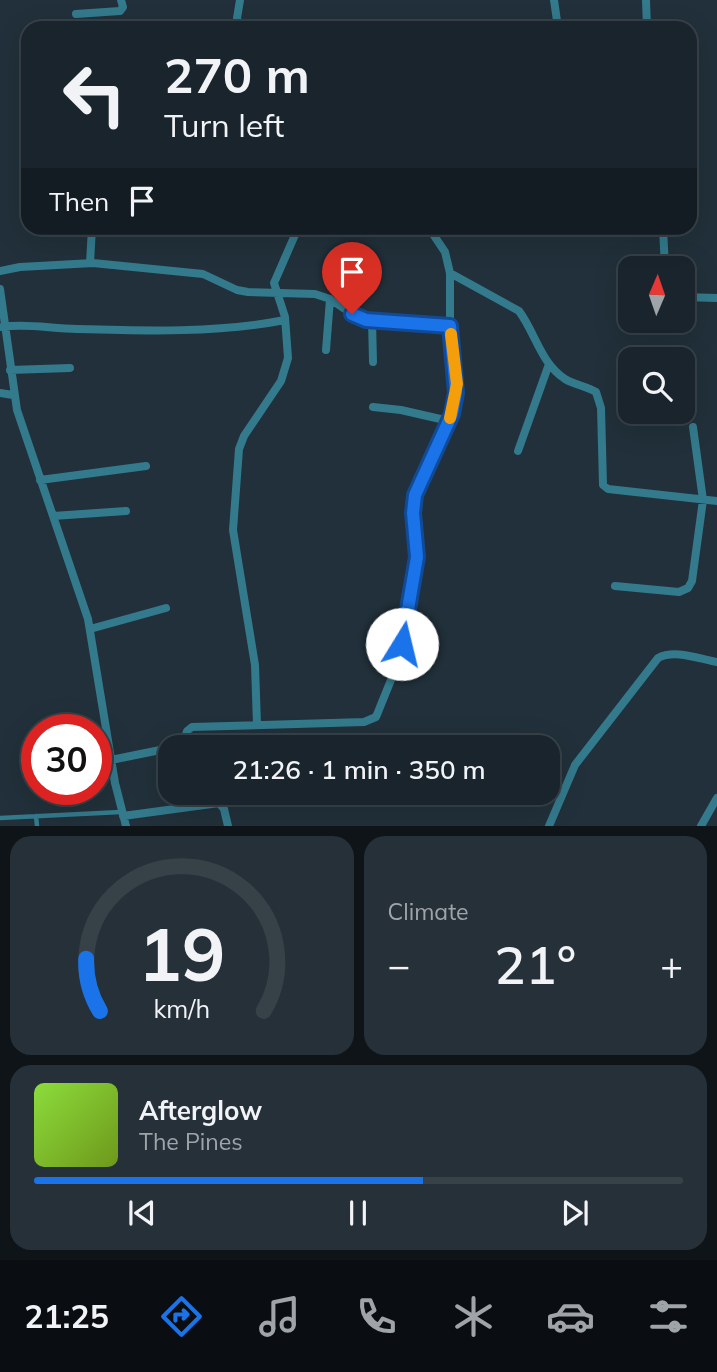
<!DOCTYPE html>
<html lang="en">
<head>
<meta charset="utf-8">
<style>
  :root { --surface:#19242c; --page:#263038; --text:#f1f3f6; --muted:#9fa4a9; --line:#374148; --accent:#1a73e8 }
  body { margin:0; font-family:Mulish,sans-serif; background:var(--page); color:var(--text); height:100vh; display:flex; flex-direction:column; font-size:26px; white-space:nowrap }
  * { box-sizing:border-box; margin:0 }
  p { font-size:23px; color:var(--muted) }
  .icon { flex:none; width:38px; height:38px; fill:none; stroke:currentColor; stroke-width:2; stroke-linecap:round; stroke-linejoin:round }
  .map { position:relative; height:826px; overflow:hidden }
  .side { display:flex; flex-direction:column; gap:10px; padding:10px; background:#0e1418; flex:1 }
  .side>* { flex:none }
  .guide { position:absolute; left:21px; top:21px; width:676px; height:214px; border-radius:21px; box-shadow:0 7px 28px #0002,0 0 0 2px var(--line); background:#19242c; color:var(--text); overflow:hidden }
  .needle { width:46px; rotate:2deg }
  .controls { position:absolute; left:618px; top:256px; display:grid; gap:14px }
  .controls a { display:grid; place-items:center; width:77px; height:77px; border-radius:14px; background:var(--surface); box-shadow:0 7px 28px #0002,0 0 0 2px var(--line); font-size:35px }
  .speed { position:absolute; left:21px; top:714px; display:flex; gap:14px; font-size:35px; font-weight:700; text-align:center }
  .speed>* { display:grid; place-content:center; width:91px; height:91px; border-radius:50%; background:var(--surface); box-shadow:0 7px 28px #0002,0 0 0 2px var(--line); line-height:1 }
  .speed .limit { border:10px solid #d22; background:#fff; color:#111 }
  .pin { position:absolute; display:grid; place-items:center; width:60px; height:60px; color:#fff; margin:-72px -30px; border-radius:50% 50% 50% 0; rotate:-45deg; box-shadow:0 0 7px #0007 }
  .pin .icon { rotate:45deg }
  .me { position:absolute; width:77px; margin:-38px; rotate:9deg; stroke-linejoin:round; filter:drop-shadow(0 0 5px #0008) }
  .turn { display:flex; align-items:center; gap:24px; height:147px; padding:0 28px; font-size:32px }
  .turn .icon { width:91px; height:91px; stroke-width:2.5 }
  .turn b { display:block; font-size:49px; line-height:60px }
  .then { display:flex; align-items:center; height:66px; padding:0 28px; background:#0003; gap:14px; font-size:26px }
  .big { font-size:52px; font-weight:600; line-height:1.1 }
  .side .card { flex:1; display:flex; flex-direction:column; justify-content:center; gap:10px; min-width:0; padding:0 24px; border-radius:21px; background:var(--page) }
  .side .dial { align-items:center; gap:0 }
  .dial svg { height:182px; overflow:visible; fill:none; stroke:var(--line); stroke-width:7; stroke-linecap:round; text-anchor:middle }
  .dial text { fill:var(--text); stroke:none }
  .song { display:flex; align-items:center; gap:21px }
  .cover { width:84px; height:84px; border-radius:10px; background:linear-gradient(135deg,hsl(90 70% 55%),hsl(80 70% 35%)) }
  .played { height:7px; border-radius:4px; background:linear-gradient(90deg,var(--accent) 60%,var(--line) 60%) }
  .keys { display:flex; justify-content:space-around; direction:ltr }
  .heat { display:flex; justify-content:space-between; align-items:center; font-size:38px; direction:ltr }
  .side .tiles { flex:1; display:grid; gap:10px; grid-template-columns:1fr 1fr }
  .card:last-child { grid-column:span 2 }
  .trip { position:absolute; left:158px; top:735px; width:402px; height:70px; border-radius:21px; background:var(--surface); box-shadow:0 7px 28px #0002,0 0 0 2px var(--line); font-weight:600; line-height:70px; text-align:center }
  .menu { display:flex; height:112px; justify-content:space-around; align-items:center; background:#0a0e12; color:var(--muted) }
  .menu .icon { width:49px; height:49px }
  .menu .current { color:var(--accent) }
  .menu b { font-size:32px; color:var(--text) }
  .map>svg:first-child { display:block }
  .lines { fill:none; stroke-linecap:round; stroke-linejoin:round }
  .service { stroke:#337a8c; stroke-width:4.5 }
  .minor { stroke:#337a8c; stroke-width:8 }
  .route-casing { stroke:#114b97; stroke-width:18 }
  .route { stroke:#1a73e8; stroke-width:12 }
  .slow { stroke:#f59e0b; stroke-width:12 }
</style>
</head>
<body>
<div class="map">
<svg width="717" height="826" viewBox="0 0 717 826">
  <rect width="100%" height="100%" fill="#21303a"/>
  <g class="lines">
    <!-- service -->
    <path class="service" d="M36 816 37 826
      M0 818 121 812"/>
    <!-- minor -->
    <path class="minor" d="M554 0 558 28
      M646 0 647 28
      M76 14 120 11 123 7 121 0
      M240 28 237 18 240 0
      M663 228 665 268
      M90 263 92 228
      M0 271 20 267 93 263 203 274 237 290 248 292 315 294 330 299 358 318 366 320 450 326
      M450 273 519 311C536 334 540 362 565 379 575 385 586 386 596 392L601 408 603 485 608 489 717 501
      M0 289 17 410 88 619 115 783 126 826
      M682 297 717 298
      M372 320 373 362
      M2 327C27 323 52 329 77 329 146 331 218 333 285 320
      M326 350 330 299
      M10 370 70 368
      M0 393 13 395
      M373 407 401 410 449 421
      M518 451 549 364
      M40 480 146 466
      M53 516 126 511
      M615 586 679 592 688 588 692 581 703 500 693 427
      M90 629 166 608
      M257 725 255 665 233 530 239 449 244 436 281 381 288 358 285 317 274 283 298 228
      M176 747 183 745 187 731 192 727 364 722 376 717 393 675 402 644 415 568 417 546 413 513 415 495 452 414 456 393 450 326V273L445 252 429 228
      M111 760 170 748
      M123 816 219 803 224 809 228 826
      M549 826 575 765 658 658C675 649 699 659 717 662
      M701 826 717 798"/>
  </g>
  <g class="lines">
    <!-- route casing -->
    <g class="route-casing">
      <path id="route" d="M352 314 366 320 450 326 456 393 452 414 415 495 413 513 417 557 402 644"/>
    </g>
    <!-- route -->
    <use href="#route" class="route"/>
    <!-- slow -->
    <path class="slow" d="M450 418 457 384 451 334"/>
  </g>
</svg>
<div class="controls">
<a><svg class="needle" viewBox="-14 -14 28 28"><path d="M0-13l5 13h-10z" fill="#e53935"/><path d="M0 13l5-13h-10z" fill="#9fa4a9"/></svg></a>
<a><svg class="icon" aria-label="search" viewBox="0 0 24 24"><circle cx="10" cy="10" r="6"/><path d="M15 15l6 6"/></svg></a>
</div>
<div class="speed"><div class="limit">30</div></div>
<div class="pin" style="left:352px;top:314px;background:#d93025"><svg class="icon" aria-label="arrive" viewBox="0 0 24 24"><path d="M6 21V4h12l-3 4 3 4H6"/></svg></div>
<svg class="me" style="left:402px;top:644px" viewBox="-20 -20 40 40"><circle r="19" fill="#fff"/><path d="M0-13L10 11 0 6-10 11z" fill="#1a73e8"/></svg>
<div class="trip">21:26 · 1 min · 350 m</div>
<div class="guide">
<div class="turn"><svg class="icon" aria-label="left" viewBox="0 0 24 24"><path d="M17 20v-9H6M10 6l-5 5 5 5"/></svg><div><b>270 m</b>Turn left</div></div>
<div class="then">Then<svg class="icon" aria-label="arrive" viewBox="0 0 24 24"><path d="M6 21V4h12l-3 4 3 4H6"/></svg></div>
</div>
</div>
<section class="side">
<div class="tiles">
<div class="card dial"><svg viewBox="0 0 100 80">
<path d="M14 69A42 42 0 1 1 86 69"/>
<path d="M14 69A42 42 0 0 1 8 46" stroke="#1a73e8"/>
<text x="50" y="56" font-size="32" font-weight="700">19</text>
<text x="50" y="72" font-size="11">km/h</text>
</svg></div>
<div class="card"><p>Climate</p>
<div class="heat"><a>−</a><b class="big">21°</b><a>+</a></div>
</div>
<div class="card">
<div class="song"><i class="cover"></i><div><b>Afterglow</b><p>The Pines</p></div></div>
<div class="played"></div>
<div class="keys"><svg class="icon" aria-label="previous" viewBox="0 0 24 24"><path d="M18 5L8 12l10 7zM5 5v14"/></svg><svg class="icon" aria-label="pause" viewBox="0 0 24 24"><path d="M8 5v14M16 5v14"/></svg><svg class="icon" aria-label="next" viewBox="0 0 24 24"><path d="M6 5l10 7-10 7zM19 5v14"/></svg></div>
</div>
</div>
</section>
<nav class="menu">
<b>21:25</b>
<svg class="icon current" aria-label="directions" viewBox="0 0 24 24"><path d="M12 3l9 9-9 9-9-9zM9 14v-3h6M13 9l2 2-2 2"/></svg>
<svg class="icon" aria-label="music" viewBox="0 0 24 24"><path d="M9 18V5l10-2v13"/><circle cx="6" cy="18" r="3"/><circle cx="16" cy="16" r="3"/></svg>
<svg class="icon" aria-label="phone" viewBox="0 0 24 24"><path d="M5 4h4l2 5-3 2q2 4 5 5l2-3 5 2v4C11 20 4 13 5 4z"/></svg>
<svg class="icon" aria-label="climate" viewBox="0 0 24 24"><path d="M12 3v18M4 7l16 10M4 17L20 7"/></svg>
<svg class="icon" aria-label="car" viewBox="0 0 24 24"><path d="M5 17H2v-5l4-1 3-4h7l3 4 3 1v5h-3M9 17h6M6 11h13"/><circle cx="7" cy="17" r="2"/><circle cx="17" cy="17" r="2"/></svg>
<svg class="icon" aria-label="filters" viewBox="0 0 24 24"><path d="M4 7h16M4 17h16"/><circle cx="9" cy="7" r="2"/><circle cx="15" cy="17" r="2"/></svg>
</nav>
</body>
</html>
